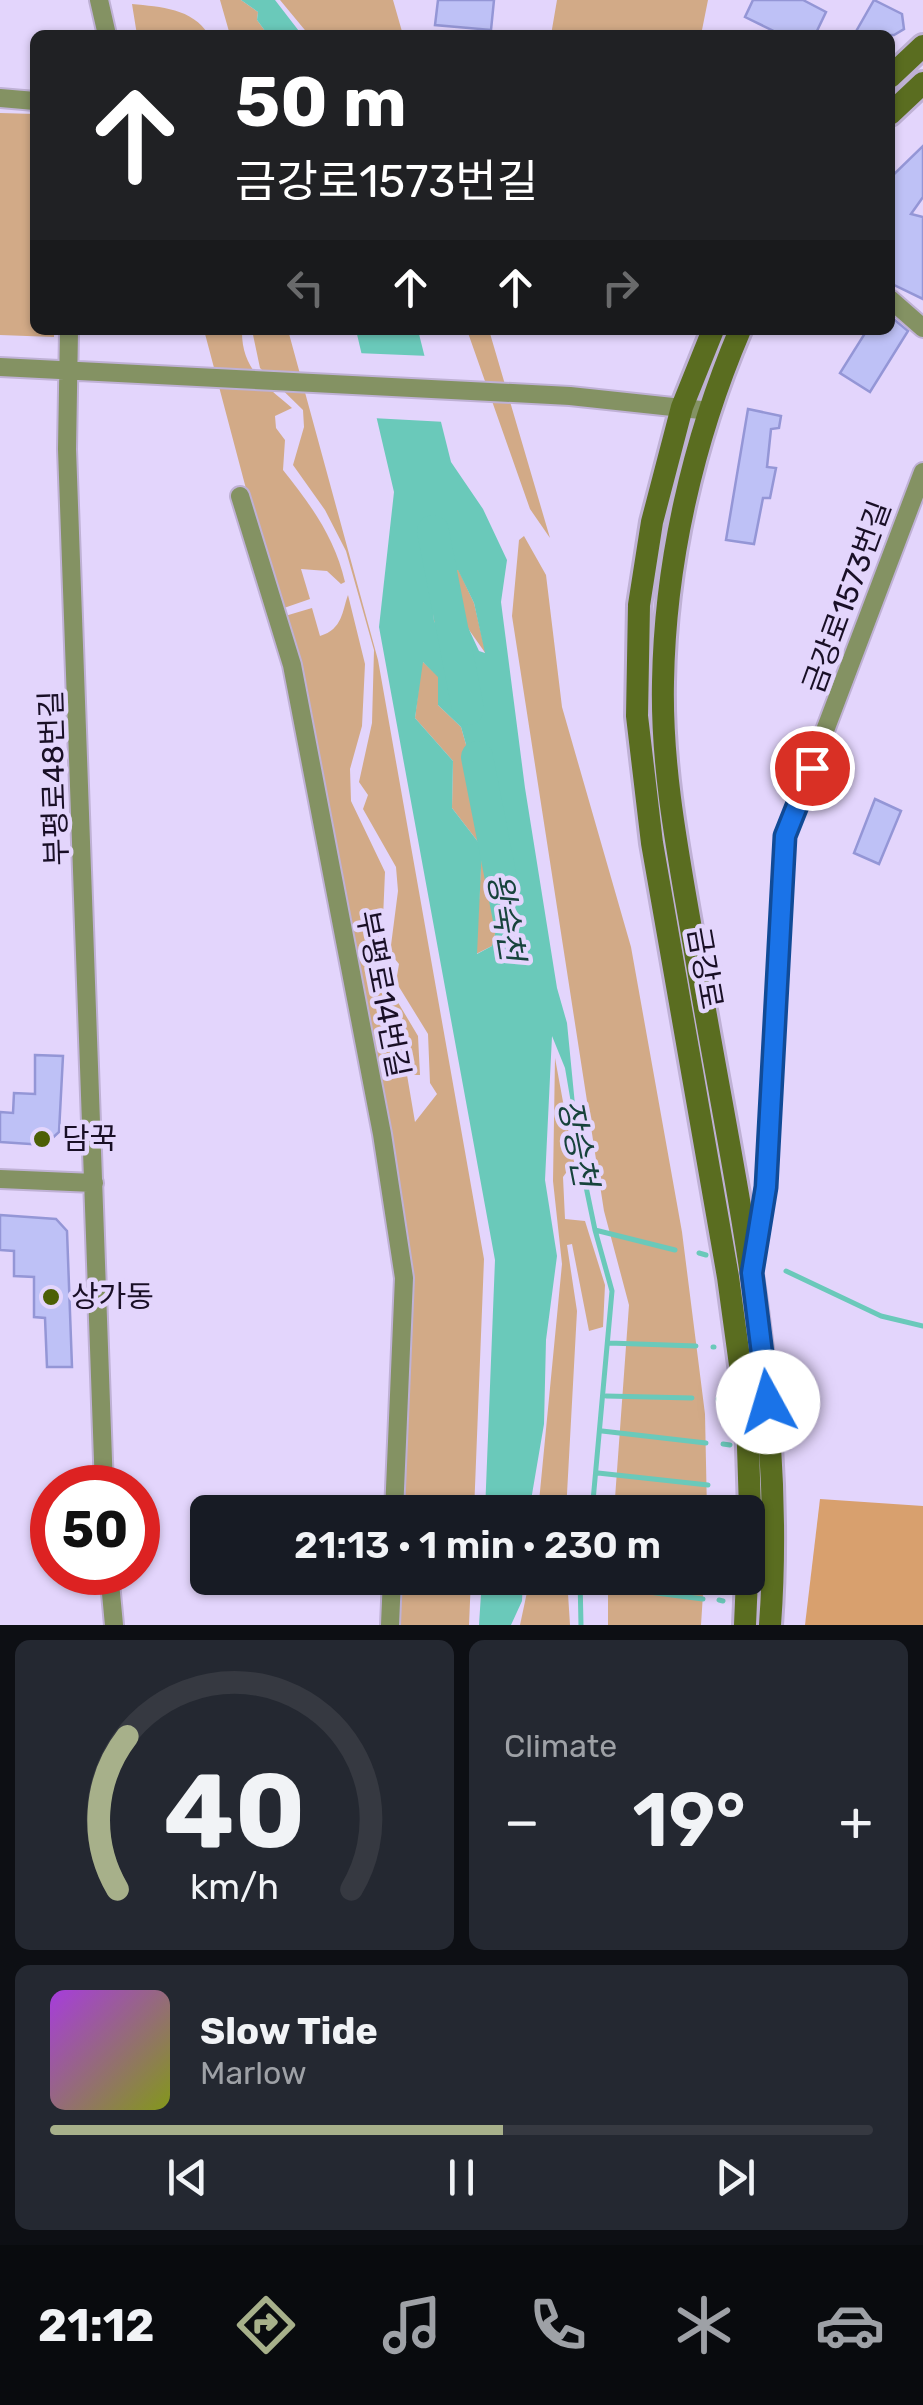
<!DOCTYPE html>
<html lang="en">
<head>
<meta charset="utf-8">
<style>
  :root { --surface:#171b24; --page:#242831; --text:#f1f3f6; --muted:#9ea1a6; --line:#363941; --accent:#a7b08a }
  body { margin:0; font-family:Rubik,"Noto Sans KR",sans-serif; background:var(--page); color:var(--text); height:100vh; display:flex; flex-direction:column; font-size:38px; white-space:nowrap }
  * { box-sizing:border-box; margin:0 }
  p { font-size:32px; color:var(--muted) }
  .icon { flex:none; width:55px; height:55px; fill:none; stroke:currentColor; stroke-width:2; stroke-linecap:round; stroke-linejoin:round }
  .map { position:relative; height:1625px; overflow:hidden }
  .panel { display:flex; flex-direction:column; gap:15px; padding:15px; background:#0d0f14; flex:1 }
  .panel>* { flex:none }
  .banner { position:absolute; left:30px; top:30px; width:865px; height:305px; border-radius:15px; box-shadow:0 2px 8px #0004; background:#202124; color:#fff; overflow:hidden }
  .speed { position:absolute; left:30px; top:1465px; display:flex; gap:20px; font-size:50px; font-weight:700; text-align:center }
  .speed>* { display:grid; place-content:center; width:130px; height:130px; border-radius:50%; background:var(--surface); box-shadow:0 2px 8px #0004; line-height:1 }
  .speed .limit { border:15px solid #d22; background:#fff; color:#111 }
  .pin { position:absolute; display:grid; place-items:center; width:85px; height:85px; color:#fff; margin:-42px; border:5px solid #fff; border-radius:50%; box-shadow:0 2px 10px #0007 }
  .me { position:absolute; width:110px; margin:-55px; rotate:354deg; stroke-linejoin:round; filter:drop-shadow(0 0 8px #0008) }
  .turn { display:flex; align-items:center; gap:35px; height:210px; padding:0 40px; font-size:45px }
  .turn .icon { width:130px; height:130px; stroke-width:2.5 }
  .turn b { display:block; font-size:70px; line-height:85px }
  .lanes { display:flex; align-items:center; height:95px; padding:0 40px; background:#0003; justify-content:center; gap:50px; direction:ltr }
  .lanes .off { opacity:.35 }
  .big { font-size:75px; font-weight:600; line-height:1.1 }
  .panel .card { flex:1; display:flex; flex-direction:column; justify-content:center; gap:15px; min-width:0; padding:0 35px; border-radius:15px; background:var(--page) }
  .panel .dial { align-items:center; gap:0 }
  .dial svg { height:260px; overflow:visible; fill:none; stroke:var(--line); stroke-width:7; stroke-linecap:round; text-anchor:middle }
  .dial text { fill:var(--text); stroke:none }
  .song { display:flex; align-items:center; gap:30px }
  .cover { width:120px; height:120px; border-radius:15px; background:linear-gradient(135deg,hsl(280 70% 55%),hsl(70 70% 35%)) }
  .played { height:10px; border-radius:5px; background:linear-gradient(90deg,var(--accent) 55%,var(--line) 55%) }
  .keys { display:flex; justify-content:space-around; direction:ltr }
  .heat { display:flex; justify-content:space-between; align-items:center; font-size:55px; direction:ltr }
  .panel .tiles { flex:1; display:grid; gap:15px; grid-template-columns:1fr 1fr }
  .card:last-child { grid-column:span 2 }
  .trip { position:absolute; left:190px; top:1495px; width:575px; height:100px; border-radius:15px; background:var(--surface); box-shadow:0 2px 8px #0004; font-weight:600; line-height:100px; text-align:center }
  .tab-bar { display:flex; height:160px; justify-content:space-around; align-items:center; background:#090b0e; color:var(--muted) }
  .tab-bar .icon { width:70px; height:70px }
  .tab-bar .selected { color:var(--accent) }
  .tab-bar b { font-size:45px; color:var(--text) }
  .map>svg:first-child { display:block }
  .green { fill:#d2aa87 }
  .forest { fill:#d8a06e }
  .water { fill:#6ac9ba; fill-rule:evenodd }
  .pier { fill:#e3d5fc }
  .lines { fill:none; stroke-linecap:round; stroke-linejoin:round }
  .stream { stroke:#6ac9ba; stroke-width:5 }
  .river { stroke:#6ac9ba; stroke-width:32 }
  .building { fill:#bec1f6; stroke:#9496d6; stroke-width:2.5 }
  .street-casing { stroke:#bfb1d5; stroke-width:22 }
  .secondary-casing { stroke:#bfb1d5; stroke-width:28 }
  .street { stroke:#849263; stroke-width:18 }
  .secondary { stroke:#5a6d20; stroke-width:22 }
  .route-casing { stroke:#114b97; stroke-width:25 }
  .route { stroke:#1a73e8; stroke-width:18 }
  .poi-dot { fill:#4c5f05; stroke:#e3d5fc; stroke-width:4 }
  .labels { text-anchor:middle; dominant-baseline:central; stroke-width:9; stroke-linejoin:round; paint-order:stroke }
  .street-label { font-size:30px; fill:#190f26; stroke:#e3d5fc }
  .poi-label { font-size:30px; fill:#190f26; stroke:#e3d5fc; text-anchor:start }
  .water-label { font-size:32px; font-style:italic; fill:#17433c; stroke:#e3d5fc }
</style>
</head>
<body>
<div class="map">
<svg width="923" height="1625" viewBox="0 0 923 1625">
  <rect width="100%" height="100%" fill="#e3d5fc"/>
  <!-- green -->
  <path class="green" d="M220 0H241L258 12 257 20 268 35H230Z
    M280 0H393L403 35H309Z
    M557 0H708L701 35H551Z
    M132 4C161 7 192 8 209 35H137Z
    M0 113 35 114V330H54V337L0 335Z
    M204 330H242C241 368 265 385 292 408L275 416 276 428 285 440 283 470C311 505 335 538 345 582L341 584 327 571 301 569 310 599 284 608 285 616 312 608 320 636C343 629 342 611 348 595L365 664 362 726 350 769 351 801 385 872 381 965 387 984 418 1036 420 1075H407L415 1122 437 1094 430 1083 428 1034 396 982 399 964 390 953 398 891 396 867 363 809 368 795 359 782 372 723 374 650 346 551 325 510 293 465 304 427 303 410 260 368 252 330H288L378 660 484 1259 474 1512H403L411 1286 352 923 312 738Z
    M467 330H489L550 538 530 509Z
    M524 536 546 575 562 707 631 947 682 1232 705 1414 707 1512H614L629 1305 604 1211 512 616 519 540Z
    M458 569 474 603 486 654 467 627 474 688 434 621 431 576Z
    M422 661 439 677 438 705 461 727 477 783 502 834 508 882 492 946 476 954 482 847 452 808 453 761 415 718Z
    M555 1058 574 1162 563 1177 565 1219 585 1221 605 1285 603 1327 589 1331 572 1244 567 1245 577 1311 566 1512H538L562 1264 553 1181Z
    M401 1578H471L469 1625H400Z
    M530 1578H567L570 1625H520Z
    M608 1578H704L701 1625H608Z"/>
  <!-- forest -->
  <path class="forest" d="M820 1499 923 1506V1625H805Z"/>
  <!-- water -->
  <path class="water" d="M241 0H275L302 35H268L257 20 258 12Z
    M356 330H418L451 462 483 509 507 560 501 602 525 788 557 988 567 1023 580 1156 565 1068 552 1036 545 1180 557 1256 546 1340 544 1424 529 1512H485L495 1260 379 627 394 492ZM458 570 474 603 485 653 479 651 466 623 473 687 434 621 431 576ZM423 662 438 677V705L461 727 477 783 502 834 508 882 492 946 477 954 482 847 452 808 453 761 415 718Z
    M482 1578H523L522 1601 511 1625H479Z"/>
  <!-- pier -->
  <path class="pier" d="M356 353 429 356 446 422 372 418Z"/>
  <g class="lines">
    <!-- stream -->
    <path class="stream" d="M579 1153 595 1230 675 1250
      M699 1253 706 1255
      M786 1271 881 1316 923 1326
      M609 1343 696 1346
      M713 1347H714
      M606 1396 692 1398
      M718 1399H723
      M602 1431 706 1443
      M723 1444 730 1445
      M598 1473 708 1485
      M592 1512 612 1291 595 1230
      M580 1578 581 1625
      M579 1583 703 1599
      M719 1600 723 1601"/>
    <!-- river -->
    <path class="river" d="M433 531 468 709
      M477 757 513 940"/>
  </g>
  <!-- building -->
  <path class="building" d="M438 0H494L491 30 435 25Z
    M753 0H803L826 12 815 35H782L745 17Z
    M874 0 902 14 904 29 894 35H854Z
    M923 146V197L911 214 923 217V299L890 283V178Z
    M890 316 908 331 870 392 840 373 867 330H890Z
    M748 409 781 416 779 428 771 429 767 467 776 468 770 498H763L754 544 726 540Z
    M875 799 901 811 879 864 854 853Z
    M35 1055 63 1056 59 1132 45 1145 0 1142V1112L13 1113 14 1093 35 1094Z
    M0 1215 56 1219 67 1231 72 1367H47L45 1318 34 1317V1277L14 1276V1251L0 1250Z"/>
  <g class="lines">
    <!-- street casing -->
    <g class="street-casing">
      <path id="street" d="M99 0 107 35
        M0 98 35 101
        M890 299 923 328
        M69 330 67 449 104 1488
        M0 367 570 396 710 411
        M240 496 292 665 382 1134 404 1278 394 1512
        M0 1179 94 1183
        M754 1263 765 1187 785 836 923 472
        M109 1572 114 1625
        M390 1625 392 1578"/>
    </g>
    <!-- secondary casing -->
    <g class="secondary-casing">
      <path id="secondary" d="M890 77 923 46
        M890 114 923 83
        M713 330 682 407 652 522 639 605 637 716 652 843 728 1277 747 1416 750 1509 745 1625
        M740 330C693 440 665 563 663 682 661 773 680 863 695 952 732 1175 787 1397 770 1625"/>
    </g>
    <!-- street -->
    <use href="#street" class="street"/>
    <!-- secondary -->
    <use href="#secondary" class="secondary"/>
  </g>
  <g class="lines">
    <!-- route casing -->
    <g class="route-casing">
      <path id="route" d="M768 1402 752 1273 766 1187 785 836 812 768"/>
    </g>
    <!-- route -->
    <use href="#route" class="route"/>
  </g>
  <!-- markers -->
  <g class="poi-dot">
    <circle cx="42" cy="1139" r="10"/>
    <circle cx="51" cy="1297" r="10"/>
  </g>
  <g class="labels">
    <!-- street labels -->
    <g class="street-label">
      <text transform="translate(847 597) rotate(-70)">금강로1573번길</text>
      <text transform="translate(54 778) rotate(-92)">부평로48번길</text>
      <text transform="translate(705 968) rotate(80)">금강로</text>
      <text transform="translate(383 994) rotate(79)">부평로14번길</text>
    </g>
    <!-- poi labels -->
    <g class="poi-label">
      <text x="62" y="1139">담꾹</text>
      <text x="71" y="1297">상가동</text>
    </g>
    <!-- water labels -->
    <g class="water-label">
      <text transform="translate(506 917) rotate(81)">왕숙천</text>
      <text transform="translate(578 1143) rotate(79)">장승천</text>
    </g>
  </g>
</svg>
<div class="speed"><div class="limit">50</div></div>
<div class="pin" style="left:812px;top:768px;background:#d93025"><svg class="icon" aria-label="arrive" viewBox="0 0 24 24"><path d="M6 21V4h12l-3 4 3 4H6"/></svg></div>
<svg class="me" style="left:768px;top:1402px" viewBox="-20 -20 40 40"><circle r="19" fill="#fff"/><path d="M0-13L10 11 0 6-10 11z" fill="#1a73e8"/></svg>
<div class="trip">21:13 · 1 min · 230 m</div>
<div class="banner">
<div class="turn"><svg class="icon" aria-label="ahead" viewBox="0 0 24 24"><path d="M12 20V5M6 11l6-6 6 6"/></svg><div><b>50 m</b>금강로1573번길</div></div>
<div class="lanes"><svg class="icon off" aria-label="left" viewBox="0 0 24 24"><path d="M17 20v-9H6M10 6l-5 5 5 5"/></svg><svg class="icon" aria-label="ahead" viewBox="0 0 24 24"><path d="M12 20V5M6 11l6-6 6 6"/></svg><svg class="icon" aria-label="ahead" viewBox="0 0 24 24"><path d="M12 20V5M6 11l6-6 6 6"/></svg><svg class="icon off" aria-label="right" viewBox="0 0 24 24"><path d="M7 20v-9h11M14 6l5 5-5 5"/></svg></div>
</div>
</div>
<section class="panel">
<div class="tiles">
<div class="card dial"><svg viewBox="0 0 100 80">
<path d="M14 69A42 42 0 1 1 86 69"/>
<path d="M14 69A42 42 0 0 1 17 22" stroke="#a7b08a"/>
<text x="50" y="56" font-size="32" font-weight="700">40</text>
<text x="50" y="72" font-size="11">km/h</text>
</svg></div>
<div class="card"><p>Climate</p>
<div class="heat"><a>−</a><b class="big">19°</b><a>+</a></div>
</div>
<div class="card">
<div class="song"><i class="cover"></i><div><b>Slow Tide</b><p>Marlow</p></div></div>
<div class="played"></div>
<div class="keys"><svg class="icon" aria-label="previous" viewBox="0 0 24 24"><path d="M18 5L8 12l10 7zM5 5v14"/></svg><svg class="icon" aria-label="pause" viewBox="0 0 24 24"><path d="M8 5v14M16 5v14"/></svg><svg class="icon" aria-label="next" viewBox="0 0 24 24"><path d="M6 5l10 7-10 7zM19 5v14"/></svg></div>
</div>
</div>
</section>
<nav class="tab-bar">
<b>21:12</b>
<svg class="icon selected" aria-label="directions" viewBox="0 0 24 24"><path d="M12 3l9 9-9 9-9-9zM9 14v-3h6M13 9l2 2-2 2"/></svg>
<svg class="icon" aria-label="music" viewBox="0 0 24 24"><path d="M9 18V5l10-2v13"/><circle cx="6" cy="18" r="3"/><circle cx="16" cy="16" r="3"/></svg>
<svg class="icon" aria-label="phone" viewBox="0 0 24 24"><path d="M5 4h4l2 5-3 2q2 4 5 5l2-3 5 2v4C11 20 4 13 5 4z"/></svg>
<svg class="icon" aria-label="climate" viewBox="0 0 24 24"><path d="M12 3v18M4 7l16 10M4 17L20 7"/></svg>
<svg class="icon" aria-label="car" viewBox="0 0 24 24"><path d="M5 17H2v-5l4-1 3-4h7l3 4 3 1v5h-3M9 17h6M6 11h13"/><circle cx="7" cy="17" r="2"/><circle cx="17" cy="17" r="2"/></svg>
</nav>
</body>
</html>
